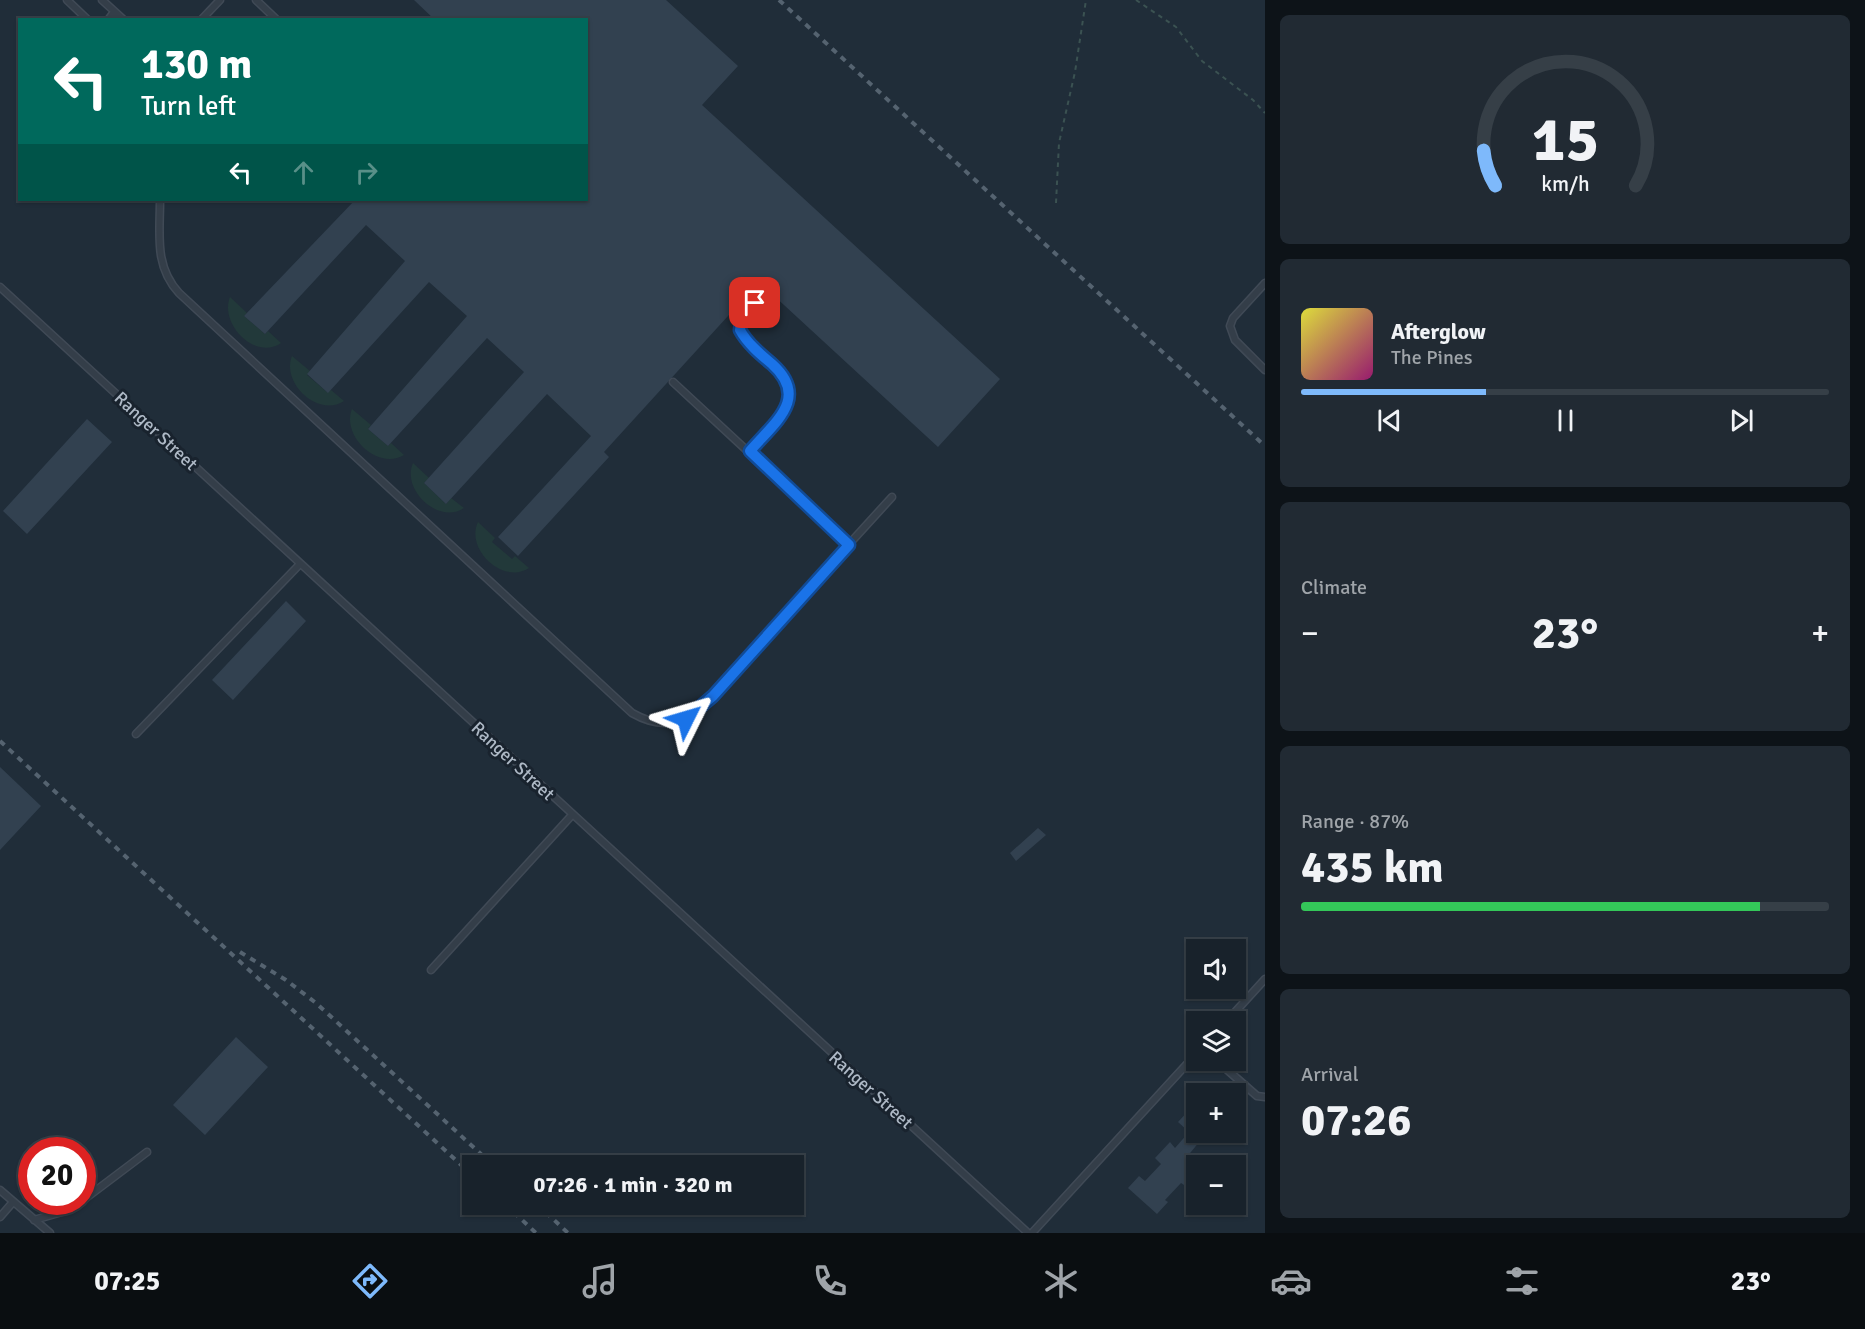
<!DOCTYPE html>
<html lang="en">
<head>
<meta charset="utf-8">
<style>
  :root { --surface:#18222b; --page:#212a33; --text:#f1f3f6; --muted:#9fa4a9; --line:#363f47; --accent:#7eb9fb }
  body { margin:0; font-family:Signika,sans-serif; background:var(--page); color:var(--text); height:100vh; display:flex; flex-direction:column; font-size:22px; white-space:nowrap }
  * { box-sizing:border-box; margin:0 }
  p { font-size:20px; color:var(--muted) }
  .icon { flex:none; width:33px; height:33px; fill:none; stroke:currentColor; stroke-width:2; stroke-linecap:round; stroke-linejoin:round }
  .map { position:relative; flex:1; overflow:hidden }
  .drawer { display:flex; flex-direction:column; gap:15px; padding:15px; background:#0d1318; width:600px }
  .drawer>* { flex:none }
  .guide { position:absolute; left:18px; top:18px; width:570px; height:183px; border-radius:0px; box-shadow:0 2px 4px #0004,0 0 0 2px var(--line); background:#00695c; color:#fff; overflow:hidden }
  .tools { position:absolute; left:1186px; top:939px; display:grid; gap:12px }
  .tools a { display:grid; place-items:center; width:60px; height:60px; border-radius:0px; background:var(--surface); box-shadow:0 2px 4px #0004,0 0 0 2px var(--line); font-size:30px }
  .speed { position:absolute; left:18px; top:1137px; display:flex; gap:12px; font-size:30px; font-weight:700; text-align:center }
  .speed>* { display:grid; place-content:center; width:78px; height:78px; border-radius:50%; background:var(--surface); box-shadow:0 2px 4px #0004,0 0 0 2px var(--line); line-height:1 }
  .speed .limit { border:9px solid #d22; background:#fff; color:#111 }
  .pin { position:absolute; display:grid; place-items:center; width:51px; height:51px; color:#fff; margin:-26px; border-radius:12px; box-shadow:0 3px 9px #0006 }
  .me { position:absolute; width:66px; margin:-33px; rotate:50deg; stroke-linejoin:round; filter:drop-shadow(0 0 4px #0008) }
  .turn { display:flex; align-items:center; gap:21px; height:126px; padding:0 24px; font-size:27px }
  .turn .icon { width:78px; height:78px; stroke-width:2.5 }
  .turn b { display:block; font-size:42px; line-height:51px }
  .lanes { display:flex; align-items:center; height:57px; padding:0 24px; background:#0003; justify-content:center; gap:30px; direction:ltr }
  .lanes .off { opacity:.35 }
  .big { font-size:45px; font-weight:700; line-height:1.1 }
  .drawer .widget { flex:1; display:flex; flex-direction:column; justify-content:center; gap:9px; min-width:0; padding:0 21px; border-radius:9px; background:var(--page) }
  .drawer .dial { align-items:center; gap:0 }
  .dial svg { height:156px; overflow:visible; fill:none; stroke:var(--line); stroke-width:7; stroke-linecap:round; text-anchor:middle }
  .dial text { fill:var(--text); stroke:none }
  .song { display:flex; align-items:center; gap:18px }
  .cover { width:72px; height:72px; border-radius:9px; background:linear-gradient(135deg,hsl(60 70% 55%),hsl(320 70% 35%)) }
  .played { height:6px; border-radius:3px; background:linear-gradient(90deg,var(--accent) 35%,var(--line) 35%) }
  .keys { display:flex; justify-content:space-around; direction:ltr }
  .heat { display:flex; justify-content:space-between; align-items:center; font-size:33px; direction:ltr }
  .charge { height:9px; border-radius:4px; background:linear-gradient(90deg,#34c759 87%,var(--line) 0) }
  .trip { position:absolute; left:462px; top:1155px; width:342px; height:60px; border-radius:0px; background:var(--surface); box-shadow:0 2px 4px #0004,0 0 0 2px var(--line); font-weight:700; line-height:60px; text-align:center }
  .dock { display:flex; height:96px; justify-content:space-around; align-items:center; background:#0a0e11; color:var(--muted) }
  .dock .icon { width:42px; height:42px }
  .dock .selected { color:var(--accent) }
  .dock b { font-size:27px; color:var(--text) }
  main { display:flex; flex:1; min-height:0 }
  .map>svg:first-child { display:block }
  .green { fill:#22393a }
  .building { fill:#324150 }
  .lines { fill:none; stroke-linecap:round; stroke-linejoin:round }
  .service-casing { stroke:#404a56; stroke-width:9 }
  .path { stroke:#3b5252; stroke-width:2; stroke-dasharray:4.5 4.5; stroke-linecap:butt }
  .service { stroke:#343e49; stroke-width:6 }
  .rail { stroke:#556370; stroke-width:4; stroke-dasharray:6 6; stroke-linecap:butt }
  .route-casing { stroke:#114b97; stroke-width:15 }
  .route { stroke:#1a73e8; stroke-width:10 }
  .labels { text-anchor:middle; dominant-baseline:central; stroke-width:6; stroke-linejoin:round; paint-order:stroke }
  .street-label { font-size:18px; fill:#aeb9c6; stroke:#19232e }
</style>
</head>
<body>
<main>
<div class="map">
<svg width="1265" height="1233" viewBox="0 0 1265 1233">
  <rect width="100%" height="100%" fill="#202d39"/>
  <!-- green -->
  <path class="green" d="M230 297 247 313 244 316 265 334 268 331 281 343C256 361 219 324 230 297Z
    M292 356 310 371 307 375 327 392 331 390 344 401C318 418 281 383 292 356Z
    M352 409 371 425 368 429 388 446 391 443 404 455C378 471 341 436 352 409Z
    M413 463 429 478 424 483 446 504 451 498 464 508C439 525 401 490 413 463Z
    M478 522 495 538 492 542 512 559 515 556 529 568C503 585 465 549 478 522Z"/>
  <!-- building -->
  <path class="building" d="M414 0H666L738 66 702 105 1000 379 938 447 759 282 604 452 609 457 518 556 498 537 591 436 547 394 446 504 424 483 524 372 487 338 388 446 368 429 467 316 429 282 328 393 307 374 405 261 366 225 265 334 244 316 355 200H586V20H435Z
    M87 419 112 442 27 534 3 511Z
    M286 601 306 621 233 700 212 680Z
    M0 767 41 806 0 850Z
    M1038 828 1046 835 1016 861 1010 853Z
    M236 1037 268 1067 205 1135 173 1105Z
    M1191 1108 1197 1114V1132H1216L1204 1145 1200 1141 1186 1158 1197 1171 1184 1185 1181 1183 1165 1200 1168 1202 1157 1214 1128 1188 1139 1176 1145 1181 1161 1164 1155 1158 1170 1142 1175 1148 1189 1132 1178 1122Z"/>
  <g class="lines">
    <!-- service casing -->
    <g class="service-casing">
      <path id="service" d="M67 0 88 20
        M102 0 124 20
        M256 0 277 20
        M108 20 114 12
        M201 20 220 0
        M160 200C160 234 154 266 179 293L632 713C655 726 675 727 697 711L892 497
        M1265 283 1233 318 1230 326 1235 340 1265 370
        M0 287 1028 1233
        M673 382 849 545
        M750 451C775 422 810 399 771 364 760 353 747 343 739 330L741 322 765 294
        M136 734 300 564
        M431 970 572 815
        M1226 1022 1265 979
        M1216 1060 1257 1096 1265 1097
        M0 1190 50 1233
        M82 1201 147 1152
        M0 1217 13 1202
        M34 1220 62 1212 82 1202
        M1032 1233 1197 1053"/>
    </g>
    <!-- path -->
    <path class="path" d="M1136 0 1176 27 1202 61 1253 100 1265 113
      M1056 203 1059 143 1075 72 1086 0"/>
    <!-- service -->
    <use href="#service" class="service"/>
    <!-- rail -->
    <path class="rail" d="M779 0 1265 446
      M0 741 472 1175
      M240 952 286 980 316 1003 494 1166
      M505 1204 536 1233
      M537 1204 568 1233"/>
  </g>
  <g class="lines">
    <!-- route casing -->
    <g class="route-casing">
      <path id="route" d="M686 719 713 696 849 545 750 451C775 422 810 398 772 364 760 354 747 343 740 330L741 322 755 303"/>
    </g>
    <!-- route -->
    <use href="#route" class="route"/>
  </g>
  <g class="labels">
    <!-- street labels -->
    <g class="street-label">
      <text transform="translate(156 431) rotate(43)">Ranger Street</text>
      <text transform="translate(513 761) rotate(43)">Ranger Street</text>
      <text transform="translate(871 1090) rotate(42)">Ranger Street</text>
    </g>
  </g>
</svg>
<div class="tools">
<a><svg class="icon" aria-label="sound" viewBox="0 0 24 24"><path d="M4 9h4l5-4v14l-5-4H4zM17 9q2 3 0 6"/></svg></a>
<a><svg class="icon" aria-label="layers" viewBox="0 0 24 24"><path d="M12 4l9 5-9 5-9-5zM3 14l9 5 9-5"/></svg></a>
<a>+</a>
<a>−</a>
</div>
<div class="speed"><div class="limit">20</div></div>
<div class="pin" style="left:755px;top:303px;background:#d93025"><svg class="icon" aria-label="arrive" viewBox="0 0 24 24"><path d="M6 21V4h12l-3 4 3 4H6"/></svg></div>
<svg class="me" style="left:686px;top:719px" viewBox="-20 -20 40 40"><path d="M0-17L14 15 0 8-14 15z" fill="#1a73e8" stroke="#fff" stroke-width="4"/></svg>
<div class="trip">07:26 · 1 min · 320 m</div>
<div class="guide">
<div class="turn"><svg class="icon" aria-label="left" viewBox="0 0 24 24"><path d="M17 20v-9H6M10 6l-5 5 5 5"/></svg><div><b>130 m</b>Turn left</div></div>
<div class="lanes"><svg class="icon" aria-label="left" viewBox="0 0 24 24"><path d="M17 20v-9H6M10 6l-5 5 5 5"/></svg><svg class="icon off" aria-label="ahead" viewBox="0 0 24 24"><path d="M12 20V5M6 11l6-6 6 6"/></svg><svg class="icon off" aria-label="right" viewBox="0 0 24 24"><path d="M7 20v-9h11M14 6l5 5-5 5"/></svg></div>
</div>
</div>
<section class="drawer">
<div class="widget dial"><svg viewBox="0 0 100 80">
<path d="M14 69A42 42 0 1 1 86 69"/>
<path d="M14 69A42 42 0 0 1 8 51" stroke="#7eb9fb"/>
<text x="50" y="56" font-size="32" font-weight="700">15</text>
<text x="50" y="72" font-size="11">km/h</text>
</svg></div>
<div class="widget">
<div class="song"><i class="cover"></i><div><b>Afterglow</b><p>The Pines</p></div></div>
<div class="played"></div>
<div class="keys"><svg class="icon" aria-label="previous" viewBox="0 0 24 24"><path d="M18 5L8 12l10 7zM5 5v14"/></svg><svg class="icon" aria-label="pause" viewBox="0 0 24 24"><path d="M8 5v14M16 5v14"/></svg><svg class="icon" aria-label="next" viewBox="0 0 24 24"><path d="M6 5l10 7-10 7zM19 5v14"/></svg></div>
</div>
<div class="widget"><p>Climate</p>
<div class="heat"><a>−</a><b class="big">23°</b><a>+</a></div>
</div>
<div class="widget"><p>Range · 87%</p><b class="big">435 km</b><div class="charge"></div></div>
<div class="widget"><p>Arrival</p><b class="big">07:26</b></div>
</section>
</main>
<nav class="dock">
<b>07:25</b>
<svg class="icon selected" aria-label="directions" viewBox="0 0 24 24"><path d="M12 3l9 9-9 9-9-9zM9 14v-3h6M13 9l2 2-2 2"/></svg>
<svg class="icon" aria-label="music" viewBox="0 0 24 24"><path d="M9 18V5l10-2v13"/><circle cx="6" cy="18" r="3"/><circle cx="16" cy="16" r="3"/></svg>
<svg class="icon" aria-label="phone" viewBox="0 0 24 24"><path d="M5 4h4l2 5-3 2q2 4 5 5l2-3 5 2v4C11 20 4 13 5 4z"/></svg>
<svg class="icon" aria-label="climate" viewBox="0 0 24 24"><path d="M12 3v18M4 7l16 10M4 17L20 7"/></svg>
<svg class="icon" aria-label="car" viewBox="0 0 24 24"><path d="M5 17H2v-5l4-1 3-4h7l3 4 3 1v5h-3M9 17h6M6 11h13"/><circle cx="7" cy="17" r="2"/><circle cx="17" cy="17" r="2"/></svg>
<svg class="icon" aria-label="filters" viewBox="0 0 24 24"><path d="M4 7h16M4 17h16"/><circle cx="9" cy="7" r="2"/><circle cx="15" cy="17" r="2"/></svg>
<b>23°</b>
</nav>
</body>
</html>
